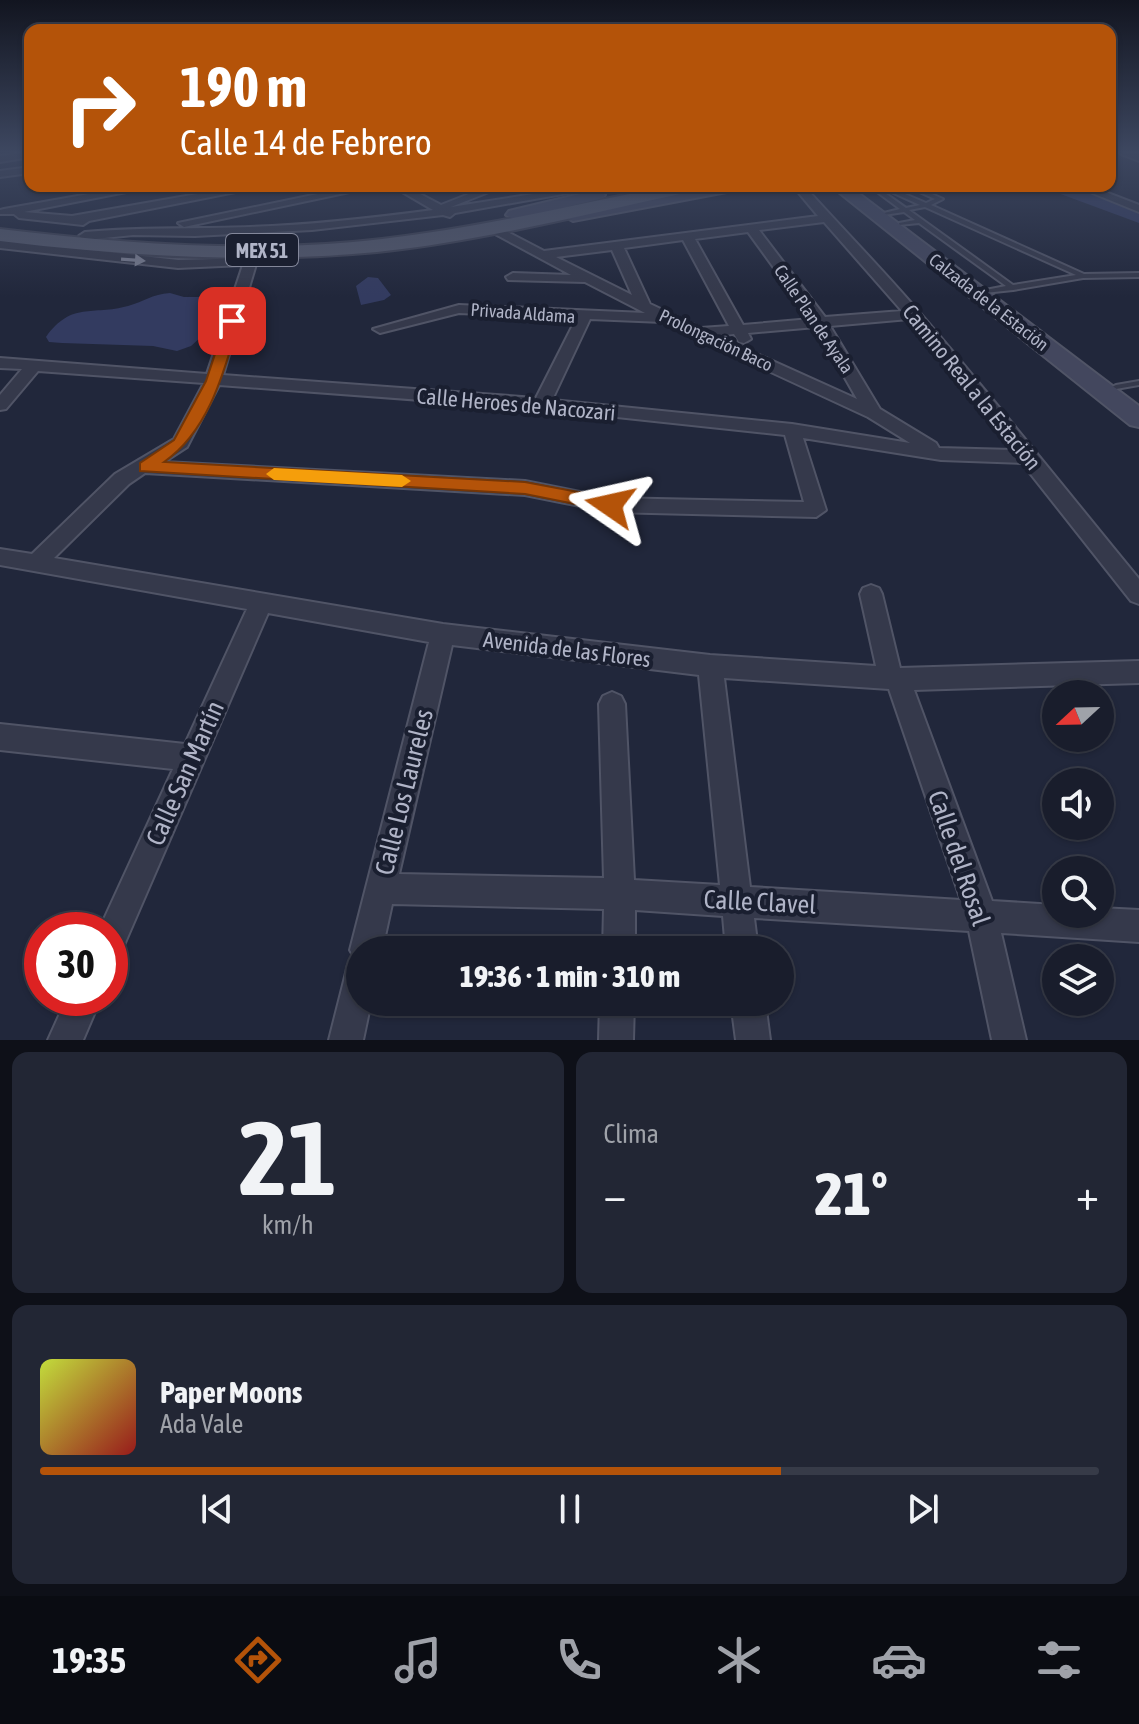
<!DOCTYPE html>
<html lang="es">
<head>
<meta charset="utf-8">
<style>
  :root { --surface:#191d2c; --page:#222634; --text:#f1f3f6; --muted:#9fa2a9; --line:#373b48; --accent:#b45309 }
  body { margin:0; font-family:"Asap Condensed",sans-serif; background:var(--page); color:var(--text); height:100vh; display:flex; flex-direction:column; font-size:30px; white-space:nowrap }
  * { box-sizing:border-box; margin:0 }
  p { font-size:26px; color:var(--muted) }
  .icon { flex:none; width:44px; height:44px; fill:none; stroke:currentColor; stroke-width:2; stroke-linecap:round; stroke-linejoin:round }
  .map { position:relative; height:1040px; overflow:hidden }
  .sheet { display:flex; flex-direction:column; gap:12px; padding:12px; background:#0e1018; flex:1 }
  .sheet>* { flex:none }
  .top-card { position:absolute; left:24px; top:24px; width:1092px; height:168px; border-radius:16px; box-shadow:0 2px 6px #0004,0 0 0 2px var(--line); background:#b45309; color:#fff; overflow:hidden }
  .needle { width:52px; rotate:248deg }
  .tools { position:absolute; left:1042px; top:680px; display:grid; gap:16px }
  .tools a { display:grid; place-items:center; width:72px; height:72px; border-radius:50%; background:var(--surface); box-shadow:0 2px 6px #0004,0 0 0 2px var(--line); font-size:40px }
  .speed { position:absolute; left:24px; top:912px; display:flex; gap:16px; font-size:40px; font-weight:700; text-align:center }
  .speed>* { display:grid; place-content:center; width:104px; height:104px; border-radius:50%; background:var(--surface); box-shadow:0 2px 6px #0004,0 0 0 2px var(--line); line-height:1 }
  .speed .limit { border:12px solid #d22; background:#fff; color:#111 }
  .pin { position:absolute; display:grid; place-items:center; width:68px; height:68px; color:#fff; margin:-34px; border-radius:16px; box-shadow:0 4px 12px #0006 }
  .me { position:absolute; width:88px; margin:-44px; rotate:281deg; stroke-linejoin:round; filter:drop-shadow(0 0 6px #0008) }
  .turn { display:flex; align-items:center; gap:28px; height:168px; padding:0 24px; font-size:36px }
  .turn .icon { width:104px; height:104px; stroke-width:2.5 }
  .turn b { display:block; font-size:56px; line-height:68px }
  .big { font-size:60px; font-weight:800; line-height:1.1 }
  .sheet .tile { flex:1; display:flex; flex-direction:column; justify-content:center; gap:12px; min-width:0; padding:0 28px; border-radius:16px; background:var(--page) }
  .sheet .dial { align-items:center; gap:0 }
  .dial b { font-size:104px; line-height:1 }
  .song { display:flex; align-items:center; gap:24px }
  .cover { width:96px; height:96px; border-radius:12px; background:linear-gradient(135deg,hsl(70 70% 55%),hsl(0 70% 35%)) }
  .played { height:8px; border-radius:4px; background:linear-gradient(90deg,var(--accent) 70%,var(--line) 70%) }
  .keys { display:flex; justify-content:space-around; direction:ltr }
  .heat { display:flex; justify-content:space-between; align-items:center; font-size:44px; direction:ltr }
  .sheet .tiles { flex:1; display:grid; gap:12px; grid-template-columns:1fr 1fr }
  .tile:last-child { grid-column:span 2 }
  .trip { position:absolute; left:346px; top:936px; width:448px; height:80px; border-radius:40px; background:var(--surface); box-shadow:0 2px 6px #0004,0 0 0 2px var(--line); font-weight:800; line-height:80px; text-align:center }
  .menu { display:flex; height:128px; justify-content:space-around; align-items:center; background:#0a0c12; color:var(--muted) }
  .menu .icon { width:56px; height:56px }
  .menu .active { color:var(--accent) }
  .menu b { font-size:36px; color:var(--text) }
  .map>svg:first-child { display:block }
  .water { fill:#333b60 }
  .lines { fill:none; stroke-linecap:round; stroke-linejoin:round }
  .service-casing { stroke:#505466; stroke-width:4 }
  .minor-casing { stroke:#505466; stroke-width:4 }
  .secondary-casing { stroke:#505466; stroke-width:4 }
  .primary-casing { stroke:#3e4254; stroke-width:4 }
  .service { fill:#35394b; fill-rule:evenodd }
  .minor { fill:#35394b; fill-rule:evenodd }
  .secondary { fill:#43475e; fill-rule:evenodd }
  .primary { fill:#53586b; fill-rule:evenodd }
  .oneway { fill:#797d8f }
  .route { fill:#b45309; stroke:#753606; stroke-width:2 }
  .slow { fill:#f59e0b }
  .labels { text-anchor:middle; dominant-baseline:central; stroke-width:8; stroke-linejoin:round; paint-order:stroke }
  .far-street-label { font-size:18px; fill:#b0b4c7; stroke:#1a1f30 }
  .shield { fill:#1a1f30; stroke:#83879a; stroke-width:2 }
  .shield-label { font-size:20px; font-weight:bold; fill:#b0b4c7 }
  .street-label { font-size:22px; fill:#b0b4c7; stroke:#1a1f30 }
  .near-street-label { font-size:26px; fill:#b0b4c7; stroke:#1a1f30 }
</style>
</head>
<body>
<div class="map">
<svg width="1139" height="1040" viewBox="0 0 1139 1040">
  <rect width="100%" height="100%" fill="#21273b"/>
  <!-- water -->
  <path class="water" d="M1039 186H1068L1139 211V223Z
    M368 277 378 278 391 295 384 300 361 305 356 286Z
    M170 293 184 297H219L221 302 201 337 191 346 177 351 153 346 62 343 49 342 46 337C72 301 92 316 128 306 143 302 152 294 170 293Z"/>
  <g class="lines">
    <!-- service casing -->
    <g class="service-casing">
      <path id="service" d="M869 186H875L906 208 920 205 878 186H886L926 203 935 199 906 186H914L943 199 931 205 1084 274 1139 273V277L1083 278 1013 290 975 294V292L1006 286 919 223 899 225V223L915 220 904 212 884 215V213L900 209ZM925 207 1076 275 1013 285 909 210Z
        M1139 381V385L1116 389 1112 387 1116 385Z"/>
    </g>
    <!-- minor casing -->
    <g class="minor-casing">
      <path id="minor" d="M30 152V157L0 162V156Z
        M1119 152 1139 154V161L1121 154Z
        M30 167V173L0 177V171Z
        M134 186H157L24 212 72 216 243 186H266L89 221 83 225 19 218 14 214H0V210L4 209Z
        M356 186H378L184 227 178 223Z
        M392 186H405L441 205 489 186H504L451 207 584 186H608L455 213 450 217 443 215 312 230 195 236 133 235 85 240 79 236 85 232C141 227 194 229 250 227 311 225 372 218 433 210Z
        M793 186H804C842 228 881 268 919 312 995 400 1065 489 1139 579V604L1131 601 1022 463 941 460 803 438 826 510 816 517 610 512 525 495 145 473 129 484 54 558 443 624 710 655 876 666 860 594 863 588 871 585 879 588 882 594 900 668 1139 661V683L914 690 992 901 1056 905V914H1100V908L1139 910V942L1001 933 1026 1040H992L969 931 754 918 758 950H726L723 916 635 910V950H603L604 909 392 904 382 950H360V1002H371L363 1040H329L348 965 357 962 350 950 429 642 268 613 121 952 110 957V930H99L173 769 0 750V724L185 744 247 609 0 565V549L32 554 115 474 174 439 204 383 38 371 6 409 0 410V395L22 369 0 368V358L207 374 243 265 178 268 0 248V240L178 260 256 258 257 261 223 375 536 398 576 319 459 313 380 333 373 329 459 305 645 313 585 282 508 280 506 277 513 273 571 275 484 228 494 225 544 251 818 216ZM824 222 902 311 825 317 759 230ZM748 232 811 319 743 325 695 239ZM683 240 729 326 701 328 650 304 624 248ZM612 250 632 295 556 257ZM590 319 663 322 868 417 910 443 792 424 552 400ZM909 319 1013 450 939 448 936 443 880 409 830 326ZM816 327 857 399 717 336 734 334 739 342 744 343 751 339 748 333ZM219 385 542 409 785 435 804 502 610 498 525 481 164 462 187 447ZM452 645 699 675 720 885 634 880 625 704 621 696 612 692 603 696 599 704 604 878 399 874ZM724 678 889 689 961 900 750 887Z
        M1075 186H1090L1139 205V212Z
        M67 998H101L83 1040H48Z
        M600 1002H634L633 1040H599Z
        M731 1002H765L770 1040H736Z"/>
    </g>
    <!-- secondary casing -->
    <g class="secondary-casing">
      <path id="secondary" d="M706 186H740L732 191 573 221 564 216 573 211Z
        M831 186H849L1139 406V427L1130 425Z
        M597 190 605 195 603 198 515 220 506 215 509 211Z"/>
    </g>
    <!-- primary casing -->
    <g class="primary-casing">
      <path id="primary" d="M668 186H703L694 191C589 213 484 241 377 252 251 264 125 256 0 241V229C126 244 255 254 382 239 478 228 573 205 668 186Z"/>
    </g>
    <!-- service -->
    <use href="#service" class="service"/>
    <!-- minor -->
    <use href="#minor" class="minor"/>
    <!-- secondary -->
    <use href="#secondary" class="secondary"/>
    <!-- primary -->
    <use href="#primary" class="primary"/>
  </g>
  <!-- one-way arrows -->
  <defs><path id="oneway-solid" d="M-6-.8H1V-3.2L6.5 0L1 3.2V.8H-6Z" transform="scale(2)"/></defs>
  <use class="oneway" href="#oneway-solid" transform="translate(133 260) rotate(4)"/>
  <!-- sky -->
  <linearGradient id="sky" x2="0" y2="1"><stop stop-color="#121520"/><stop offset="0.51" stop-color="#3d4760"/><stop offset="1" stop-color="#3d4760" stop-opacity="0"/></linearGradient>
  <rect width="1139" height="297" fill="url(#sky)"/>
  <!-- route -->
  <path class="route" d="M232 317 239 321C224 372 209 431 164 462L525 482 610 498 619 505 610 511 525 494 140 471V463L174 440 206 381 226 321Z"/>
  <!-- slow -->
  <path class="slow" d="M274 468 402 475 411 481 402 487 274 480 266 474Z"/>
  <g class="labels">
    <!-- far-street labels -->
    <g class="far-street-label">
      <text transform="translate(989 302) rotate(38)">Calzada de la Estación</text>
      <text transform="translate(523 313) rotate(4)">Privada Aldama</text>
      <text transform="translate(814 319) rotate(56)">Calle Plan de Ayala</text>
      <text transform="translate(716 340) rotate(25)">Prolongación Baco</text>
    </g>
    <!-- shield labels -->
    <rect class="shield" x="226" y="234" width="72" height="32" rx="6"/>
    <g class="shield-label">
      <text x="262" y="250">MEX 51</text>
    </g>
    <!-- street labels -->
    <g class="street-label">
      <text transform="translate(972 387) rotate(51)">Camino Real a la Estación</text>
      <text transform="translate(516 404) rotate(5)">Calle Heroes de Nacozari</text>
      <text transform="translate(567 649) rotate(7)">Avenida de las Flores</text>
    </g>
    <!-- near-street labels -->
    <g class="near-street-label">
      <text transform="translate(185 773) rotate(-66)">Calle San Martín</text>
      <text transform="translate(404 792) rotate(-76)">Calle Los Laureles</text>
      <text transform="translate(959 858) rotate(71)">Calle del Rosal</text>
      <text transform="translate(760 902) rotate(3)">Calle Clavel</text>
    </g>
  </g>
</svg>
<div class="tools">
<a><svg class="needle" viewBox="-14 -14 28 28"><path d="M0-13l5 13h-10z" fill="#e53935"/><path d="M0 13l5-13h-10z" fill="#9fa2a9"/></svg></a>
<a><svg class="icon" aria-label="sound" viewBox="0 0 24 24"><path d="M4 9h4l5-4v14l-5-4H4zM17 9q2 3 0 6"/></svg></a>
<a><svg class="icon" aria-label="search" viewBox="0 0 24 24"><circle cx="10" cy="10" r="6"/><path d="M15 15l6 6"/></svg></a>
<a><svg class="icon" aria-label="layers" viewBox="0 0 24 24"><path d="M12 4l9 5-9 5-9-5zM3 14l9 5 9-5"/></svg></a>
</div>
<div class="speed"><div class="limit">30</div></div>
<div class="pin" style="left:232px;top:321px;background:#d93025"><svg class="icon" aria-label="arrive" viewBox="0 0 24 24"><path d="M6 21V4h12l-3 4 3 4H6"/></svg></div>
<svg class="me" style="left:610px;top:505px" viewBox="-20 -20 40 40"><path d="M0-17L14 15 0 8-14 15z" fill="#b45309" stroke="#fff" stroke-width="4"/></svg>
<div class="trip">19:36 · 1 min · 310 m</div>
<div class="top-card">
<div class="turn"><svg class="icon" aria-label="right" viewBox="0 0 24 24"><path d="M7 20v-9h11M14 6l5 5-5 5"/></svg><div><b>190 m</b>Calle 14 de Febrero</div></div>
</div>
</div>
<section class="sheet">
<div class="tiles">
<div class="tile dial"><b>21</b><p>km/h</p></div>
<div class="tile"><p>Clima</p>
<div class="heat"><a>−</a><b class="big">21°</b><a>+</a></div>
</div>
<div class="tile">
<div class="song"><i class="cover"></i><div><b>Paper Moons</b><p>Ada Vale</p></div></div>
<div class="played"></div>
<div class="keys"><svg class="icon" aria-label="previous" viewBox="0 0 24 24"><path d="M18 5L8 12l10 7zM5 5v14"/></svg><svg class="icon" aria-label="pause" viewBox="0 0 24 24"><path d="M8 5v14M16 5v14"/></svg><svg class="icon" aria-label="next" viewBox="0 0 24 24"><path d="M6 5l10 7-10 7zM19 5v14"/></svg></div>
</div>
</div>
</section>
<nav class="menu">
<b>19:35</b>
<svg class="icon active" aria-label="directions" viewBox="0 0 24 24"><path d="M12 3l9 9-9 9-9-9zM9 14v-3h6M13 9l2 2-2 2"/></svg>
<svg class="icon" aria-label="music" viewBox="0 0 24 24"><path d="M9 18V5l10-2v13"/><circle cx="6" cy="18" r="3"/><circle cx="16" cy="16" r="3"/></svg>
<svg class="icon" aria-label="phone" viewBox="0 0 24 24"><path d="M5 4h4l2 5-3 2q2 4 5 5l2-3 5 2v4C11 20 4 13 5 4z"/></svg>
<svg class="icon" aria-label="climate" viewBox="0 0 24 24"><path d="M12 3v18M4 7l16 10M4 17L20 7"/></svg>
<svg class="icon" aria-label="car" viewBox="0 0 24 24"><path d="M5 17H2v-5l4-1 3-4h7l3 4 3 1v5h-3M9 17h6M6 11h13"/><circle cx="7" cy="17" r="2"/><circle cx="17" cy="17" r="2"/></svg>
<svg class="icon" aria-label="filters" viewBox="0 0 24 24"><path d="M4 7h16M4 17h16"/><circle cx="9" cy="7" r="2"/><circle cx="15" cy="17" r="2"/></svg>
</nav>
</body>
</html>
